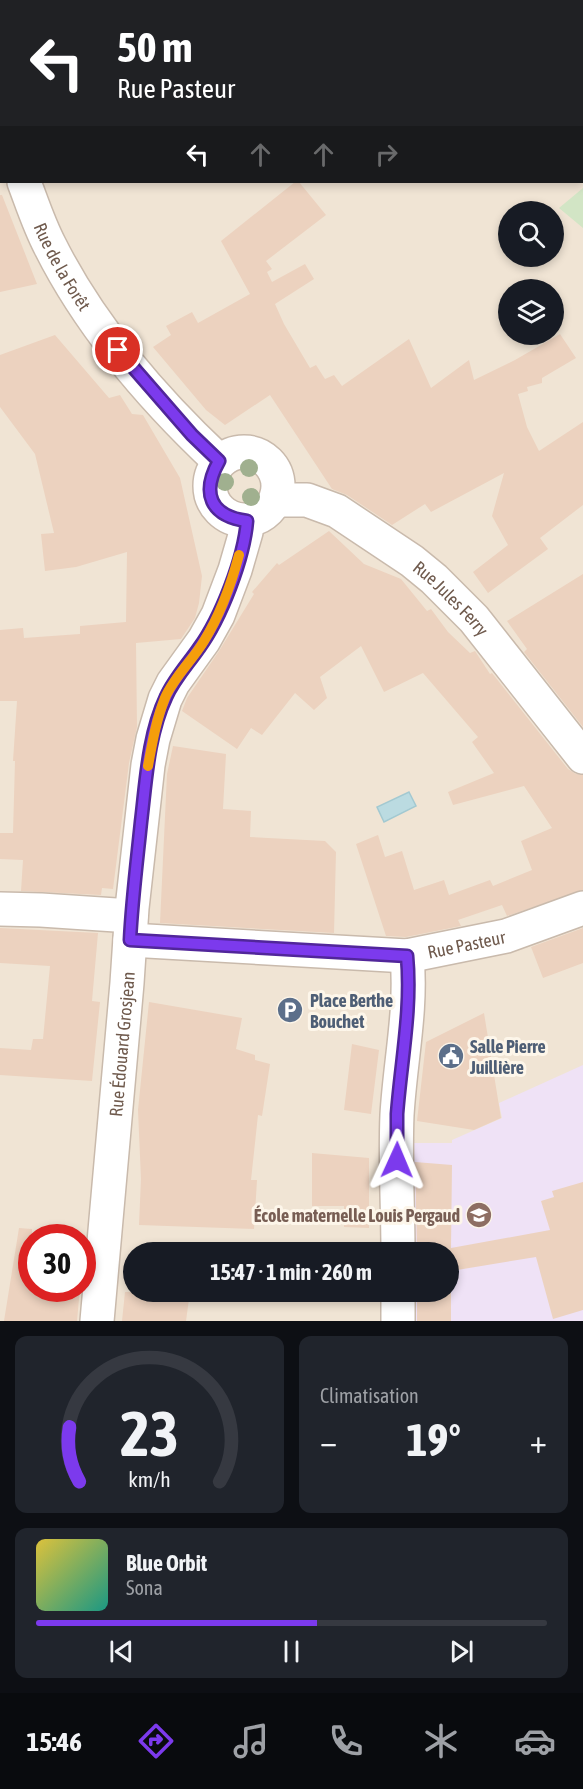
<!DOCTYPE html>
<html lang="fr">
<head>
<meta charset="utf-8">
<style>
  :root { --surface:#171b24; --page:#20242c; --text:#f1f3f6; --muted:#9ea1a6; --line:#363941; --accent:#7c3aed }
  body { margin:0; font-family:"Asap Condensed",sans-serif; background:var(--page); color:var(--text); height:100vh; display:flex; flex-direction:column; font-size:22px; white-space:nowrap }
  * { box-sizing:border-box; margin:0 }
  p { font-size:20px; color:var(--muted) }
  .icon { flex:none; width:33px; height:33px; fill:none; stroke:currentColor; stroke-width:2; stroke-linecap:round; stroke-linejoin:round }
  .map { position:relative; height:1321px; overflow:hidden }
  .side { display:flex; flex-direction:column; gap:15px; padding:15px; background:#0d0f14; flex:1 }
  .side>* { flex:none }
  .guide { position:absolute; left:0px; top:0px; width:584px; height:183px; box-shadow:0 3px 9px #0003; background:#202124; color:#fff; overflow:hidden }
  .tools { position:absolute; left:498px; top:201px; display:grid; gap:12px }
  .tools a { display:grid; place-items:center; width:66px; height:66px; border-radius:50%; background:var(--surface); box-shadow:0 3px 9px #0003; font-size:30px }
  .speed { position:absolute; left:18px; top:1224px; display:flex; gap:12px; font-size:30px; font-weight:700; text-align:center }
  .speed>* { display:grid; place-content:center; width:78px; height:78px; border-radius:50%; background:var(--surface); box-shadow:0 3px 9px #0003; line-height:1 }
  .speed .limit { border:9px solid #d22; background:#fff; color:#111 }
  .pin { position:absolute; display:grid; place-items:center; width:51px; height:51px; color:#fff; margin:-26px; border:3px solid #fff; border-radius:50%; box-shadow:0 2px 6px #0007 }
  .me { position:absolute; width:66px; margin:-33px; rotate:1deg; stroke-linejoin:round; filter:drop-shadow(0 0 4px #0008) }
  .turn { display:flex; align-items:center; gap:21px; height:126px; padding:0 18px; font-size:27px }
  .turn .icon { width:78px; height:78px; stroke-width:2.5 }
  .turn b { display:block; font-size:42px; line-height:51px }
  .lanes { display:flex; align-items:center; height:57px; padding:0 18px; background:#0003; justify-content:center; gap:30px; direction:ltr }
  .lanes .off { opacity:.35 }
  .big { font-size:45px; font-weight:700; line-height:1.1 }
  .side .widget { flex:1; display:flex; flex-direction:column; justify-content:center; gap:9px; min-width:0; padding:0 21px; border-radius:12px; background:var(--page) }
  .side .dial { align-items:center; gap:0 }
  .dial svg { height:156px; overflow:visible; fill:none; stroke:var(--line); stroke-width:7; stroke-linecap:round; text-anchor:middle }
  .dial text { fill:var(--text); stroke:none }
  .song { display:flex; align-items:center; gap:18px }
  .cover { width:72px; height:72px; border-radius:9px; background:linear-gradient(135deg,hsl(50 70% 55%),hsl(170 70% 35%)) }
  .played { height:6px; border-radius:3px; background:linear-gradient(90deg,var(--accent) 55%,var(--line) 55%) }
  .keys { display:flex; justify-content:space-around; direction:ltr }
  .heat { display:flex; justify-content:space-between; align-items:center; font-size:33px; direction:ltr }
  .side .tiles { flex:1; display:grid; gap:15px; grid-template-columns:1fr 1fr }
  .widget:last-child { grid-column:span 2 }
  .trip { position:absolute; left:123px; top:1242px; width:336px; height:60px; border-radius:30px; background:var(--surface); box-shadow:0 3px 9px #0003; font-weight:700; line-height:60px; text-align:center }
  .dock { display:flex; height:96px; justify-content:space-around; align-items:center; background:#090b0e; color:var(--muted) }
  .dock .icon { width:42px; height:42px }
  .dock .on { color:var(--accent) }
  .dock b { font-size:27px; color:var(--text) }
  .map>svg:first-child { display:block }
  .residential { fill:#f0e4d4; fill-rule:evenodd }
  .education { fill:#efe2f6 }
  .green { fill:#d2e5c5 }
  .water { fill:#bbdbe1; stroke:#a3c9d1; stroke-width:1.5 }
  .building { fill:#ecd2bf }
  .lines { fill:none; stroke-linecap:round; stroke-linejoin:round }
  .minor-casing { stroke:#c9baac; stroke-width:36 }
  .minor { stroke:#fff; stroke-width:33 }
  .tree { fill:#a0b08f }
  .route-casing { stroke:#51269a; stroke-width:15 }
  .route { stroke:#7c3aed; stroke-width:10 }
  .slow { stroke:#f59e0b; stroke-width:10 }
  .labels { text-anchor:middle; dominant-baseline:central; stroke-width:6; stroke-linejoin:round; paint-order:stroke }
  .street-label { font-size:18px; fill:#6f5a4d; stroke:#fdf6ea }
  .service-label { font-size:18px; font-weight:bold; fill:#4e5e75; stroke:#fdf6ea; text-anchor:start }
  .education-label { font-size:18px; font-weight:bold; fill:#785e54; stroke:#fdf6ea; text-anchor:end }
</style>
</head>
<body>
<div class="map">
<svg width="583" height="1321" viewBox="0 0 583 1321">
  <rect width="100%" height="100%" fill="#faf2e5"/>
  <!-- residential -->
  <path class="residential" d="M0 0H583V1321H0ZM2 2H582V182H2ZM508 212H554V256H508ZM508 290H554V334H508ZM32 1238H82V1288H32ZM134 1252H448V1292H134Z"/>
  <!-- education -->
  <path class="education" d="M583 1065V1321H412V1292H448V1252H413L414 1143H452V1140L502 1118 499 1103Z"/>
  <!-- green -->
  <path class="green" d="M355 0H536L535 2Z
    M583 188V228L559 208Z"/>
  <!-- water -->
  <path class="water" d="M409 792 416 806 384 822 377 807Z"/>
  <!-- building -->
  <path class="building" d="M295 182H299L326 215 266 261 272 269 267 272 272 282 305 264 314 279 275 304 284 324 310 368 316 365 325 379 334 375 342 386 409 339 431 388 469 360 474 380 515 360 560 334 576 358 542 378V383L527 387 528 391 518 394 527 427 539 451 583 422V505L540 538 548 549 488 593 473 572 508 545 492 516 504 473 431 512 425 504 392 525 347 495 332 489 270 395 225 425 206 410 153 347 171 335 166 326 192 312 198 323 250 294 221 241Z
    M0 195H2L37 284 0 292Z
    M55 335 109 398 120 395 132 414 143 415 180 478 202 576 199 603 195 618 181 639 136 643 137 727 129 763 113 889 102 888 101 895 21 891 23 860 0 859V833H13L15 761H13L17 701H0V630L23 628 24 638 80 634V626L126 622 127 552 76 567 45 571 41 534 54 533 35 454 0 407V355Z
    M329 531 364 564 401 579 427 611 431 609 448 632 470 653 475 651 490 674 492 673 568 769 576 774 583 775V890L507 916 502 905 458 920 461 926 406 937 386 936 356 844 378 835 385 857 402 851 414 890 444 880 449 895 490 880 493 886 532 870 521 841 552 828 524 786 453 805 448 792 494 773 472 742 478 737 423 673 384 692 361 646 320 677 327 698 314 710 295 693 262 735 251 728 237 749 182 711 187 698 219 651 254 594 252 592 277 563 279 565Z
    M583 574V727L524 652 527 649 507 621Z
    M173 746 226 754 223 809 251 811 250 837 325 841 336 852 334 933 160 923 167 774Z
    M0 928 98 933 92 1001 100 1002 92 1081 0 1075V1048L31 1050 33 1039H43L50 966 0 963Z
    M583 928V963L543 978 531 947Z
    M149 1002 242 1018 236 1049 255 1055V1060L270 1064 262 1116 258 1115 251 1180H257L254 1229 139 1225 141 1179 138 1110Z
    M484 1013 501 1118 474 1130 417 1121 426 1042Z
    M352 1044 379 1050 371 1114 344 1110Z
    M312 1153 369 1158V1228L344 1227V1206H312Z
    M415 1162 452 1165 451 1248 550 1230 541 1201 554 1197 552 1191 583 1182V1310L553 1319 536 1257 451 1271V1321H417V1292H448V1252H417Z
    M19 1228 32 1229V1288H80L77 1321H4Z
    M125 1292H166V1296L189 1299 186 1321H122Z"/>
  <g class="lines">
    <!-- minor casing -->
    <g class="minor-casing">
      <g id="minor">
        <path d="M0 115 2 119"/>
        <path id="s1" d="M24 182C32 203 39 225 50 246 90 326 154 400 219 461"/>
        <circle cx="244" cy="486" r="34"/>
        <path id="s2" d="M276 500H307L337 511 412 561 434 579 474 619 583 757"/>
        <path d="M0 909 41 910 131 916"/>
        <path id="s3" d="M130 940 407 956 506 936 583 908"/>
        <path d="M398 1252C398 1207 395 1161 397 1115 400 1062 412 1010 407 956"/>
        <path id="s4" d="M97 1321 127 983 132 908 148 765 153 739 165 699 173 683 204 640 218 615 235 570 246 532 247 521"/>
        <path d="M398 1321V1292"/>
      </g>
    </g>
    <!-- minor -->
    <use href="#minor" class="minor"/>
  </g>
  <!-- trees -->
  <g class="tree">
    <circle cx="249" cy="468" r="9"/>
    <circle cx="225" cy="482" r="9"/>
    <circle cx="251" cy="497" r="9"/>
  </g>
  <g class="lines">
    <!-- route casing -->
    <g class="route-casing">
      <path id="route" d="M118 350 192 435 219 461C201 493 210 516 247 521 244 558 221 618 199 648 188 664 174 679 166 697 148 735 146 781 141 822 137 861 132 900 130 940L407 956C412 1009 401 1061 397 1114 397 1129 397 1145 397 1160"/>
    </g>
    <!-- route -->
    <use href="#route" class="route"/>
    <!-- slow -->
    <path class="slow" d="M148 766C152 744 156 720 165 698 174 677 192 661 204 641 220 615 231 585 239 555"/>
  </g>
  <!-- icons -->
  <defs>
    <g id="parking-disc" transform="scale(1.35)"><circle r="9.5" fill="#5c6f8a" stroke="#fdf6ea"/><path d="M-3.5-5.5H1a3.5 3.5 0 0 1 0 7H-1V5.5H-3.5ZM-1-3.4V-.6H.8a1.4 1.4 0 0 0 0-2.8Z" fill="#fff"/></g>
    <g id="civic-disc" transform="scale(1.35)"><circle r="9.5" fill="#5c6f8a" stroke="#fdf6ea"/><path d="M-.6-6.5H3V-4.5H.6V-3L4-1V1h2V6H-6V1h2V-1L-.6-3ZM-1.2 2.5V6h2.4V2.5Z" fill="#fff"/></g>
    <g id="school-disc" transform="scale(1.35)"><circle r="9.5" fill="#8d6e63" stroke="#fdf6ea"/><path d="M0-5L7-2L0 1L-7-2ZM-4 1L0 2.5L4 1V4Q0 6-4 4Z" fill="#fff"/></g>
  </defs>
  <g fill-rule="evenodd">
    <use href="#parking-disc" x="290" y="1010"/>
    <use href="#civic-disc" x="451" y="1056"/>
    <use href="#school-disc" x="479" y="1215"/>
  </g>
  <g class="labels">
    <!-- street labels -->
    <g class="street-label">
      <text stroke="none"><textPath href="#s1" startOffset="93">Rue de la Forêt</textPath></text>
      <text stroke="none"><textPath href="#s2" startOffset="207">Rue Jules Ferry</textPath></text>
      <text stroke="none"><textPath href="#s3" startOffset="338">Rue Pasteur</textPath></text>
      <text stroke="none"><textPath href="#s4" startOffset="278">Rue Édouard Grosjean</textPath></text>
    </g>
    <!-- service labels -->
    <g class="service-label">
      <text x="310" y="1000">Place Berthe<tspan x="310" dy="21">Bouchet</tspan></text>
      <text x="470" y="1046">Salle Pierre<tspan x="470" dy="21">Juillière</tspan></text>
    </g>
    <!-- education labels -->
    <g class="education-label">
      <text x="460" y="1215">École maternelle Louis Pergaud</text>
    </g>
  </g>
</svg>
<div class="tools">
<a><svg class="icon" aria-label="search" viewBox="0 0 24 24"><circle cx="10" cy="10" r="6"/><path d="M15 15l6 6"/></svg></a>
<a><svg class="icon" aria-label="layers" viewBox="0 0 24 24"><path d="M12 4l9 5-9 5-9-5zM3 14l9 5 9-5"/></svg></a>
</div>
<div class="speed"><div class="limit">30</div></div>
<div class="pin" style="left:118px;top:350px;background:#d93025"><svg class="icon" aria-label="arrive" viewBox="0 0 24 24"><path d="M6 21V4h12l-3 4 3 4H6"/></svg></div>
<svg class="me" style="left:397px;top:1160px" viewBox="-20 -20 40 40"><path d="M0-17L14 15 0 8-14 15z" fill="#7c3aed" stroke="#fff" stroke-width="4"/></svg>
<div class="trip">15:47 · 1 min · 260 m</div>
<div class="guide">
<div class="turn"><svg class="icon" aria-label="left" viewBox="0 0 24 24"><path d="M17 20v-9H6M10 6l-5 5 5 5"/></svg><div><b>50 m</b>Rue Pasteur</div></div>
<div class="lanes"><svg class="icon" aria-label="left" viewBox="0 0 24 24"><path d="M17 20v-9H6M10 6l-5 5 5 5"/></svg><svg class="icon off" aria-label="ahead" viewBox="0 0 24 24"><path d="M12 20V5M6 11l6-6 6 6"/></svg><svg class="icon off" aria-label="ahead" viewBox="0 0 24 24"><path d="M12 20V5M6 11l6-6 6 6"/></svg><svg class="icon off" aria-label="right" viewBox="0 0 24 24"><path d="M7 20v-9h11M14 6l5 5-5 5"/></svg></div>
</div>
</div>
<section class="side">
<div class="tiles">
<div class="widget dial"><svg viewBox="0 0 100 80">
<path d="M14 69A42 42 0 1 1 86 69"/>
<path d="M14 69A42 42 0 0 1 9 41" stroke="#7c3aed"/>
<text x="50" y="56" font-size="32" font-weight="700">23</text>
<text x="50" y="72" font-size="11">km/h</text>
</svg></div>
<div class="widget"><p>Climatisation</p>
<div class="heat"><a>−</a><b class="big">19°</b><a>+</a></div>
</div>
<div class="widget">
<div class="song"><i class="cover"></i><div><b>Blue Orbit</b><p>Sona</p></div></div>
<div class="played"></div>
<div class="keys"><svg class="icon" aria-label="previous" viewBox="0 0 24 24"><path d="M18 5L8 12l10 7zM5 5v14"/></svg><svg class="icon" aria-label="pause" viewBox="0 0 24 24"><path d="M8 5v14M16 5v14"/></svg><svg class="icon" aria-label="next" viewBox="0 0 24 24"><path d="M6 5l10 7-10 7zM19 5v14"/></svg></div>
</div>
</div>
</section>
<nav class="dock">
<b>15:46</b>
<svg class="icon on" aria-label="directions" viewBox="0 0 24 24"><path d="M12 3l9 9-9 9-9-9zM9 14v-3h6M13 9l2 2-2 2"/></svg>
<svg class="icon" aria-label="music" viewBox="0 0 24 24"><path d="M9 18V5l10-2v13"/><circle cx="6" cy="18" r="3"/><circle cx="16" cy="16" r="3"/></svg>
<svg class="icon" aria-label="phone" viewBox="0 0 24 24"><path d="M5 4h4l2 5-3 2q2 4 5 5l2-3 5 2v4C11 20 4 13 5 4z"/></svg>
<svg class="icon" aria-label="climate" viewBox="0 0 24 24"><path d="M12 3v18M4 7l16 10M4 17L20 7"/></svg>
<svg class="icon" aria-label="car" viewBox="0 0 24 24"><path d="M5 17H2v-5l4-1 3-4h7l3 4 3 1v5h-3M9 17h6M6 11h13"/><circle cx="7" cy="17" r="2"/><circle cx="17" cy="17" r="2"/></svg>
</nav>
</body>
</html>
